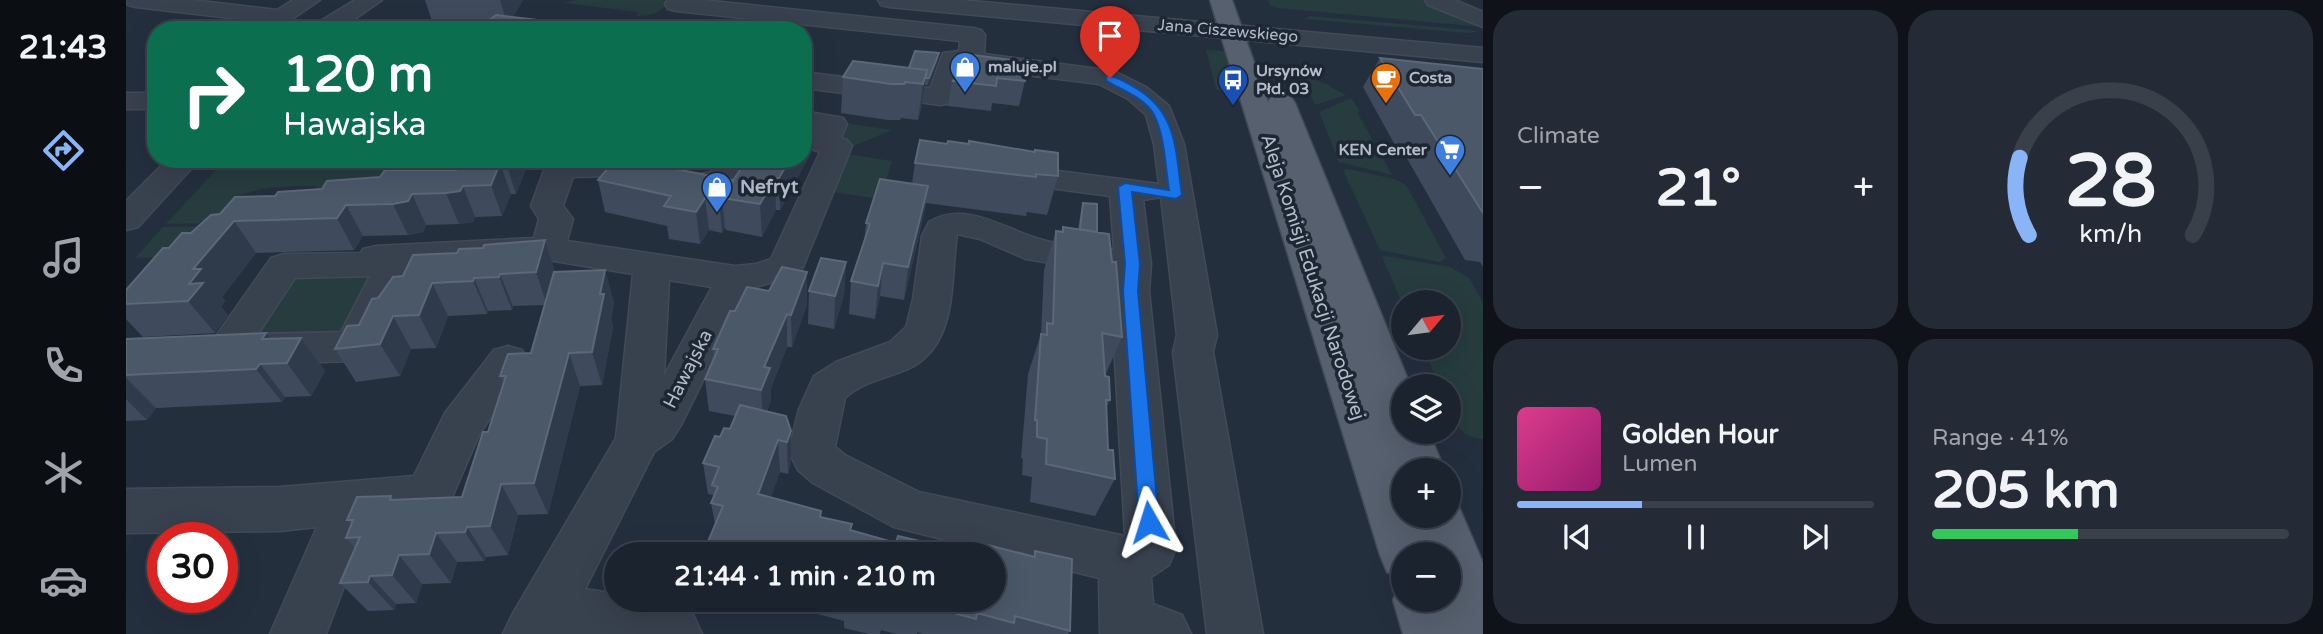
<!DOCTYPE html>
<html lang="en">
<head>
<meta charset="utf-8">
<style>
  :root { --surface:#1b232e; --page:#242b36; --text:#f1f3f6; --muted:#a0a4aa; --line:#39404a; --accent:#8ab4f8 }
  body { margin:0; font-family:"Varela Round",sans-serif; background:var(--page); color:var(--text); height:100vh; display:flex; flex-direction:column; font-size:26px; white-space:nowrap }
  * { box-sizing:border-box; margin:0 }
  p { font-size:23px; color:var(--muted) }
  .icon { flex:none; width:38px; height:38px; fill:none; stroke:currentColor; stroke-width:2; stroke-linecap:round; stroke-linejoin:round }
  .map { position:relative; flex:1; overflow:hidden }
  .side { display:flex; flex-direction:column; gap:10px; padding:10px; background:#0f1319; width:840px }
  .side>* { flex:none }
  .top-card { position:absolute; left:21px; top:21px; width:665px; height:147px; border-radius:28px; box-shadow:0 7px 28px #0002,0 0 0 2px var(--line); background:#0b6e4f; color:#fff; overflow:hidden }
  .needle { width:46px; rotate:61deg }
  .controls { position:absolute; left:1265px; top:290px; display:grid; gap:14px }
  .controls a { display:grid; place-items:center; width:70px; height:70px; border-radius:50%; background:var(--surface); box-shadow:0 7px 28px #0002,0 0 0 2px var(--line); font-size:35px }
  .speed { position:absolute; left:21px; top:522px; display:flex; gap:14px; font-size:35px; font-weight:700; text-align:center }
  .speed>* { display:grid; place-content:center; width:91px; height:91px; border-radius:50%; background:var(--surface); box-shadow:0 7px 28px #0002,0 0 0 2px var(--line); line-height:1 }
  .speed .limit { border:10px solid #d22; background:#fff; color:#111 }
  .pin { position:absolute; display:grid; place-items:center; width:60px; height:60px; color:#fff; margin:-72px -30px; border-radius:50% 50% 50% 0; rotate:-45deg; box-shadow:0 0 7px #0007 }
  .pin .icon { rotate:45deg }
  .me { position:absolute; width:77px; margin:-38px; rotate:354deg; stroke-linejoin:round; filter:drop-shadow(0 0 5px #0008) }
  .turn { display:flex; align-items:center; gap:24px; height:147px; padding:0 21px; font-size:32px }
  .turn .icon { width:91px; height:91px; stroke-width:2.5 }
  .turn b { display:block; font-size:49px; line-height:60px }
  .big { font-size:52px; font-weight:800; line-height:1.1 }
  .side .widget { flex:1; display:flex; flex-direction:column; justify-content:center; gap:10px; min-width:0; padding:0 24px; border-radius:28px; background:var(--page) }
  .side .dial { align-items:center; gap:0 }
  .dial svg { height:182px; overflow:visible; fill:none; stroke:var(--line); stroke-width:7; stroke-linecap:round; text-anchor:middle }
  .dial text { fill:var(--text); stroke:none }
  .song { display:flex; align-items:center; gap:21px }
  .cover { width:84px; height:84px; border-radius:10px; background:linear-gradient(135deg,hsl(330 70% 55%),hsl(320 70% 35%)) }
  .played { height:7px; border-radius:4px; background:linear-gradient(90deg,var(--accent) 35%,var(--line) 35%) }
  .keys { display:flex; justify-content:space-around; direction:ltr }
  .heat { display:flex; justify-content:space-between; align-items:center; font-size:38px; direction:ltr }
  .charge { height:10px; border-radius:5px; background:linear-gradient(90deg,#34c759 41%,var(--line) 0) }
  .side .tiles { flex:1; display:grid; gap:10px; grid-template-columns:repeat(2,1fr) }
  .trip { position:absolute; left:478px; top:542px; width:402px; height:70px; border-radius:35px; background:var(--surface); box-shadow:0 7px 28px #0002,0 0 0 2px var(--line); font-weight:800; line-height:70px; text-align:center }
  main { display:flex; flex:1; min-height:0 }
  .dock { display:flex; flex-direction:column; width:126px; justify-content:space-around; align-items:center; background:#0b0e12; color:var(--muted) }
  .dock .icon { width:49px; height:49px }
  .dock .on { color:var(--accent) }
  .dock b { font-size:32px; color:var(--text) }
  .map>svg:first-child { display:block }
  .green { fill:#263c3f }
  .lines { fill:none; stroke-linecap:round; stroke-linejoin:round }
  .minor-casing { stroke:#414a57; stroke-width:3 }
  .major-casing { stroke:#414a57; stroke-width:3 }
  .minor { fill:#38414e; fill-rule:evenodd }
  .major { fill:#56606e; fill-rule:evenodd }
  .wall { fill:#3f4b5c }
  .shaded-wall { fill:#2f3b4b }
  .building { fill:#4b5868; stroke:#5c6777; stroke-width:2 }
  .route { fill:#1a73e8; stroke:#114b97; stroke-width:2 }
  .labels { text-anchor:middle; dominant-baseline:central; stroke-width:7; stroke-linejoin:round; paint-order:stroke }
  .far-street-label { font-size:16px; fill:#b4bcc9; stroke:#1d2633 }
  .far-poi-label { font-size:16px; font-weight:bold; fill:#b4bcc9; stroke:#1d2633; text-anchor:start }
  .poi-label { font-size:19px; font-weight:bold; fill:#b4bcc9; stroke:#1d2633; text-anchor:start }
  .street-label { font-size:19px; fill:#b4bcc9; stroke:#1d2633 }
</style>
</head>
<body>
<main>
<nav class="dock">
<b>21:43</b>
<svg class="icon on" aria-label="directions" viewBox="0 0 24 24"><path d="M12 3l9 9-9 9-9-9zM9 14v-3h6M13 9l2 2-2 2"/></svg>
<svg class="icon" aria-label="music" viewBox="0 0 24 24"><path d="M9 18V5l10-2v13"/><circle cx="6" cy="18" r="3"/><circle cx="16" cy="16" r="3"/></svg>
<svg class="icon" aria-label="phone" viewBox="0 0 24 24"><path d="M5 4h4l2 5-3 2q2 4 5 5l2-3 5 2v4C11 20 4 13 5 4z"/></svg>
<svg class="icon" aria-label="climate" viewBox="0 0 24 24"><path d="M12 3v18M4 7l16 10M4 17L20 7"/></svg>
<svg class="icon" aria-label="car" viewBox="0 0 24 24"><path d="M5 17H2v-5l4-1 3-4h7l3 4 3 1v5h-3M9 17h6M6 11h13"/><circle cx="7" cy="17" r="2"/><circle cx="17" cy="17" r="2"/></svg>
</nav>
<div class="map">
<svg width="1357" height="634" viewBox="0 0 1357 634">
  <rect width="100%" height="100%" fill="#242f3e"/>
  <!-- green -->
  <path class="green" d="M450 0H546C535 11 526 17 510 16L513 12 438 3Z
    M1142 0H1300L1357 27 1152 8 1144 5Z
    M1184 16 1356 31 1342 33 1178 19Z
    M1080 50 1101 51 1107 73V94L1090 89Z
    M1175 75 1206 86 1204 87 1220 95 1189 105Z
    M1225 98 1234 111 1231 112 1266 175 1213 162 1193 112Z
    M711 122 766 130 720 149 715 148Z
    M721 154 766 161 755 199 699 191Z
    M100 159H260V170L264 172 237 187H196L190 195 186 194 191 186C167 187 138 185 116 195 107 198 107 204 101 210 86 227 60 223 40 224Z
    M1222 169 1268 179 1280 185 1320 258 1314 262 1254 250 1217 170Z
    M77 226 44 257 9 258 37 227Z
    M1260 256 1324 267 1343 278 1357 303V439C1328 437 1323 413 1323 387H1314L1297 348H1323V303L1277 305 1256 257Z
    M263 267 227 338 117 343 164 270Z"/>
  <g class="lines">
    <!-- minor casing -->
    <g class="minor-casing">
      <path id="minor" d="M0 0H66L151 10 167 0H194L150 30H121L131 21 10 7 2 5Z
        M229 0H256L213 30H184L188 25Z
        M542 0H576L847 28 855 30 859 35 858 54 988 71 1020 87 1043 106 1058 144 1091 335 1087 352 1137 634H1081L1047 352 1051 335 1035 197 1017 200 1025 264 1023 291 1050 548 1043 565 1025 577 1027 604 1056 615 1065 634H974L973 578 768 527 687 483 672 470 665 456 663 450 673 409 688 376 710 362 764 342 780 327 787 299 796 236 803 222C837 201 874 226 907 237 931 246 962 246 988 250L984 196 878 182 867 180 863 173 867 166 878 164 1033 184 1028 144 1020 115 1002 99 973 84 836 67 825 103 815 105 677 88V72L804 88 817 53 833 51 834 41 550 11 542 9 539 4ZM831 234 854 239 900 259 988 273 985 291 999 536 793 492 719 455 709 447 719 398C737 381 760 379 782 369 833 345 824 281 831 234Z
        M752 0H835L1357 48V62L763 7 755 5Z
        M1299 0H1329L1357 12V27L1302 5Z
        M0 93H30V109H0Z
        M677 111 717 118 721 124 715 138 721 140 726 146 677 267 672 275 622 289 555 425 546 439 528 452 459 589 490 594V600C518 600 541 604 567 615L576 634H377L386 615 490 438 507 274 422 260 285 267 241 356 227 361 131 364 116 359 101 365 0 370V340L90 336 145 258 158 254 235 253 237 249 250 246 408 238 413 219 405 206 422 159H556L551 172 568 175 585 172 590 159H620L610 184C582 196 554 195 525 184L520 175 447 177 437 206 447 219 441 241 609 266 630 264 645 259 694 152 688 150 683 144 690 130 677 127ZM244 276 215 332 132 334 169 278ZM543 280 586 287 538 376Z
        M42 159H74L12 227 0 230V201Z
        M271 159H301L302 178 294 189 259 204 248 207 237 204 232 197 237 190 270 176Z
        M382 346 396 350 402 361 353 435 320 511 303 517 242 523 200 634H144L191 527 154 531 0 533V489L154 487 288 476 319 413 368 350Z"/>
    </g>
    <!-- major casing -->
    <g class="major-casing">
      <path id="major" d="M1084 0H1106L1142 102 1145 97 1155 95 1165 97 1169 103 1285 387H1278V432H1303L1319 471H1278V516H1323V498L1330 500 1357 563V634H1277L1267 600 1275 582 1278 581V600H1323V555H1278V578L1261 572 1254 555Z"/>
    </g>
    <!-- minor -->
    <use href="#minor" class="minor"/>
    <!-- major -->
    <use href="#major" class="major"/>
  </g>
  <!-- wall -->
  <path class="wall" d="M299 0H397L387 17 354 26 308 27Z
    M839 54 899 81 893 106 866 103 865 111 822 106 826 81 831 79Z
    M1254 58 1357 69V267L1354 262 1339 260 1274 146 1269 145 1237 87Z
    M812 60 802 85H799L796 105 792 120 775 118 774 120H762L715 113 717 77 783 68Z
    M683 120 686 121V151L654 210H650L636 237 600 230 599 227 596 233 583 230 574 244 543 239 541 226 479 212 472 180 606 182Z
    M821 144 932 176 921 215 901 212 900 216 800 203 797 218 778 300 754 296 749 319 723 314 725 281 738 242 740 223 786 184 789 163Z
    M337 159H404L390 194H385L376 216 349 217 347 222 333 224 300 225 297 232 282 235 237 236 228 250 130 253 96 297 99 301 95 307 102 315 89 333 17 337 0 319V290L43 248 94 214 149 196 330 170Z
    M957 203 986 262 996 337 979 376 984 400 980 408 982 450 989 479 969 516 904 502 906 477 896 475 897 459 895 458 902 374 915 334 918 270 930 231 935 232 937 227 952 229 955 211Z
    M419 240 429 272 479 270 488 303 485 319 487 327 476 385 454 386 422 514 392 515 382 555 360 557 358 561 331 562 325 583 296 584 290 603 270 604 268 610 242 611 214 583 229 548 220 538 225 524 221 520 265 496 268 500 336 497 362 432 378 384 374 376 405 353 419 305 387 306 386 310 362 311 361 314 322 316 310 348 285 349 274 376 230 382 209 349 233 325 252 298 277 276 331 253Z
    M720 262 718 295 708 329 682 324 683 291Z
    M681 272V305L666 347H661L645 388V400L641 411 665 431V463L662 474 654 472 644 498 695 511V517L725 530 770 543 823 548 825 542 856 550 858 544 907 556 909 551 944 631 942 634H797L791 632V634H770L755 630 754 634H743L718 628V621L673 609V602L666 600H868V555H583L581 544 589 524 585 503 588 497 587 495 582 494 577 463 594 437 604 429 609 416 583 411 579 379 588 357 587 349 609 311 643 291Z
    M140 333 144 339 175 338 199 371 185 396 159 397 156 402 30 408 21 420 0 421V339Z"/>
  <!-- shaded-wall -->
  <path class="shaded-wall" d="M374 0H397L382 26Z
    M813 53 812 60 802 85 803 78Z
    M801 70 796 105 792 120 797 84Z
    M683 101V125L686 121V151L654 210 653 178 664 159H677V112Z
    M382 159H404L390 194 380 163Z
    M374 163 385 194 376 216 365 185Z
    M649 178 650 210 636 237 634 204Z
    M606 180 608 200 596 198 599 227 596 233 593 200Z
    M337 186 349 217 347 222 333 224 320 193Z
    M802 186 797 218 778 300 782 267Z
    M286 194 300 225 297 232 282 235 267 204Z
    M579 198 583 230 574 244 570 212Z
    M220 205 237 236 228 250 211 218Z
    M108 221 130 253 96 297 99 301 95 307 102 315 89 333 62 301 63 284 67 269Z
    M419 240 429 272 421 305 410 272Z
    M720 262 718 295 708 329 709 296Z
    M757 263 754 296 749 319 752 286Z
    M479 270 488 303 485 319 487 327 476 385 466 352 474 294Z
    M681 272V305L666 347 665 315Z
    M374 274 387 306 386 310 373 277Z
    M348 278 362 311 361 314 347 281Z
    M306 283 322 316 310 348 293 315Z
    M661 314V347L645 388V400L637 422 635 390 638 367Z
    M267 316 285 349 274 376 254 344Z
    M140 333 161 362 175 338 199 371 185 396 161 363 136 339Z
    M443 353 454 386 422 514 408 483Z
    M134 364 159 397 156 402 130 369Z
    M0 378 30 408 21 420 0 399Z
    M665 431V463L662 474 661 442Z
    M652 440 654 472 635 525 632 494Z
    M375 484 392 515 382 555 364 526Z
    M341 527 360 557 358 561 339 532Z
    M310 533 331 562 325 583 303 554Z
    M273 555 296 584 290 603 266 575Z
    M244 576 270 604 268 610 242 582Z"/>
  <!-- building -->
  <path class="building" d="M370 15 498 30H350Z
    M789 51 813 53 803 78H800L801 70 783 68Z
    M839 54 901 62 899 81 871 78 870 86 826 81 831 79Z
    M1254 58 1357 69V213L1295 115H1289Z
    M727 61 801 70 797 84 779 82 778 84H765L717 77Z
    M677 98 683 101 677 112Z
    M677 119 686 121 677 136Z
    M794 140 821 144 822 141 843 144V141L909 152V150L932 153V176L910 174V177L789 163Z
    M337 159H382L380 163H374L365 185 337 186 334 191 320 193 286 194 282 201 267 204 220 205 211 218 108 221 67 269H75L63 284 77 283 62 301 0 304V290L37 248H43L56 233H65L85 215 94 214 109 197 149 196 152 192 196 189 201 181 254 177 259 170H330Z
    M490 159H498L606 180 593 200 579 198 570 212 538 206 545 196 472 180Z
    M621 159H664L653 178H649L634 204 596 198Z
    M754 179 802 186 782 267 757 263 752 286 725 281 744 224 740 223Z
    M957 203 971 204V232L954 229Z
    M937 227 983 234 986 262H990L996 337 976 333 979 376 983 377 984 400H980L982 450H987L989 479 920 464 921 439 911 437V420H909L915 334 921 335V323L927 324 930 231 937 232Z
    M419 240 410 272 374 274 373 277 348 278 347 281 306 283 293 315 267 316 254 344 209 349 221 326 233 325 246 299 252 298 267 277 277 276 287 255 331 253 333 249 357 248 358 245Z
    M695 258 720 262 709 296 683 291Z
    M656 267 681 272 665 315 661 314 638 367 644 368 635 390 579 379 592 349H587L604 311H609L621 287 643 291Z
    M479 270 474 294H478L466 352 443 353 408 483 375 484 364 526 341 527 339 532 310 533 303 554 273 555 266 575 244 576 242 582 214 583 234 537 220 538 227 520H221L231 497 265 496 264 500 336 497 357 432H362L380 376H374L382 354 405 353 428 272Z
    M140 333 136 339 175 338 161 363 134 364 130 369 0 375V339Z
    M614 405 660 416 665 431 661 442 652 440 632 494 695 511 694 517 726 524 724 530 770 543 772 536 824 548 825 542 857 550 858 544 909 557V551L946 559 944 631 889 616 888 623 851 613 850 619 798 605 797 612 760 603 758 609 720 600H868V555H624L581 544 597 506 585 503 592 487 586 485 593 467 577 463 589 436 594 437 598 428 604 429Z"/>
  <!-- route -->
  <path class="route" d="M980 76C989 75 997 81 1005 85 1052 110 1049 148 1056 195L1050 199 1006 192 1014 264 1012 291 1033 522 1030 528 1023 531 1016 528 1013 522 997 291 999 264 992 187 999 183 1043 190C1039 166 1039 137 1028 115 1020 99 995 89 980 81Z"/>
  <!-- icons -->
  <defs>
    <g id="shop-pin" transform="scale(1.575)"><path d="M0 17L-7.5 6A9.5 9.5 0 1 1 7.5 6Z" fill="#3f7fe0" stroke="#1d2633"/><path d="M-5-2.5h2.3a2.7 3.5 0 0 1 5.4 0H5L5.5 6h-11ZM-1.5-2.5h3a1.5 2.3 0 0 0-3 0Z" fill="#fff"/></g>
    <g id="cafe-pin" transform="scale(1.575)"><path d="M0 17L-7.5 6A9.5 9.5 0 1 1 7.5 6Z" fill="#e8710a" stroke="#1d2633"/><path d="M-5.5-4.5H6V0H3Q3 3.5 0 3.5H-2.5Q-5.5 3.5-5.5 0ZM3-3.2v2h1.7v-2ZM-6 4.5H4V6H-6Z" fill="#fff"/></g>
    <g id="bus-pin" transform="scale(1.575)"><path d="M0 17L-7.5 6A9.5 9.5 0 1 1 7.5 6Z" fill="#1a4fb4" stroke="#1d2633"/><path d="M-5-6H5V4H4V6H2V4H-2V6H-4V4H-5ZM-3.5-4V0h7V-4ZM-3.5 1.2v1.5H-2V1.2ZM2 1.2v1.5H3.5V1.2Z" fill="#fff"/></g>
    <g id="supermarket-pin" transform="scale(1.575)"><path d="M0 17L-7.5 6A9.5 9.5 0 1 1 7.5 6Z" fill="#3f7fe0" stroke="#1d2633"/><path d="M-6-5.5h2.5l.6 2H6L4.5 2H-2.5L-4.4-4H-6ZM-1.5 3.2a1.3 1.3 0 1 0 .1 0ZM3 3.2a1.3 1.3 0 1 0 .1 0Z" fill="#fff"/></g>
  </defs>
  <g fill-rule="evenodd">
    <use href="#shop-pin" x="839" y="67"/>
    <use href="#cafe-pin" x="1260" y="78"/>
    <use href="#bus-pin" x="1107" y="80"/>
    <use href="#supermarket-pin" x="1324" y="150"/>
    <use href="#shop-pin" x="591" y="187"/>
  </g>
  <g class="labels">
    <!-- far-street labels -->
    <g class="far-street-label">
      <text transform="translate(1102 31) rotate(5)">Jana Ciszewskiego</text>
    </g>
    <!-- far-poi labels -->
    <g class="far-poi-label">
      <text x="862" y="67">maluje.pl</text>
      <text x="1130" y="71">Ursynów<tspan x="1130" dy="18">Płd. 03</tspan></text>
      <text x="1283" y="78">Costa</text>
      <text x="1301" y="150" text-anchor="end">KEN Center</text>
    </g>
    <!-- poi labels -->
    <g class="poi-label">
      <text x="614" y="187">Nefryt</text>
    </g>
    <!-- street labels -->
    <g class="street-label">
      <text transform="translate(1187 277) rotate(72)">Aleja Komisji Edukacji Narodowej</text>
      <text transform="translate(562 369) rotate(-63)">Hawajska</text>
    </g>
  </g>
</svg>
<div class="controls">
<a><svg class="needle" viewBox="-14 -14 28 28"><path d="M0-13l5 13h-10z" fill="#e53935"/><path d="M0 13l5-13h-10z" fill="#a0a4aa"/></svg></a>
<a><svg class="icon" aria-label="layers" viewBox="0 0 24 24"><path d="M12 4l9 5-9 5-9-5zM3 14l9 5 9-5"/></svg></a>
<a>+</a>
<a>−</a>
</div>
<div class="speed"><div class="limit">30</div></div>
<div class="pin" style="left:984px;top:78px;background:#d93025"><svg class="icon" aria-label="arrive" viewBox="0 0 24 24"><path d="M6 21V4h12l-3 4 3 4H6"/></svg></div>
<svg class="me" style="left:1023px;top:522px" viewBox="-20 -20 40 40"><path d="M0-17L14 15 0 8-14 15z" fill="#1a73e8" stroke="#fff" stroke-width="4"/></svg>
<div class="trip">21:44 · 1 min · 210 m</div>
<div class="top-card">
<div class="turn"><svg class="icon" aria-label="right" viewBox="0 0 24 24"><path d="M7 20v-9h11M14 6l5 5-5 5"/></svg><div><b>120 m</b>Hawajska</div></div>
</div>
</div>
<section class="side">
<div class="tiles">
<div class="widget"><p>Climate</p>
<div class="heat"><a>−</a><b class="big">21°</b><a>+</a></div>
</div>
<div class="widget dial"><svg viewBox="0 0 100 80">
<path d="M14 69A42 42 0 1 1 86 69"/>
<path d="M14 69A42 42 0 0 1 10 35" stroke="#8ab4f8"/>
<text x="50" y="56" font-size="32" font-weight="700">28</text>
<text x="50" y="72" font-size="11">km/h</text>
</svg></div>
<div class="widget">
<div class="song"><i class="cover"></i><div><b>Golden Hour</b><p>Lumen</p></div></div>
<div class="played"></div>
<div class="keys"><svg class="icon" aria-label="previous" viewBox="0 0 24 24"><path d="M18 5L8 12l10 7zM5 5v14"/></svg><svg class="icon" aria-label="pause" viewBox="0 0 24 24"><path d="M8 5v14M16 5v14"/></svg><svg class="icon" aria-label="next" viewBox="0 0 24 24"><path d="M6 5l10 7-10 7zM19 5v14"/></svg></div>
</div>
<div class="widget"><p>Range · 41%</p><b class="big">205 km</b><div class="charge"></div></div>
</div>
</section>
</main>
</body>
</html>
